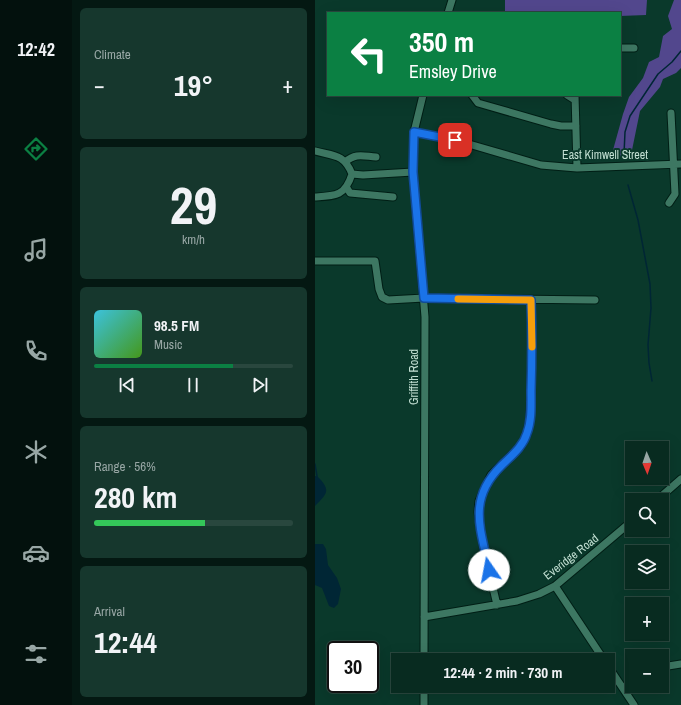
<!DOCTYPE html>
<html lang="en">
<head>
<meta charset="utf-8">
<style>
  :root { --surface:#082b20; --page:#16372d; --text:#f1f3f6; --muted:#98a7a5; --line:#29473e; --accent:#0b8043 }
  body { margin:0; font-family:"Archivo Narrow",sans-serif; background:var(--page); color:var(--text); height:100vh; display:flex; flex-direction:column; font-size:15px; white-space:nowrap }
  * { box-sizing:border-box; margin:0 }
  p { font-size:13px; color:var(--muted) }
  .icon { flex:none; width:22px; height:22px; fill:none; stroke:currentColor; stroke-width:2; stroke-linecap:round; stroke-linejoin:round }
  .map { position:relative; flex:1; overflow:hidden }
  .drawer { display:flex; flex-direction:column; gap:8px; padding:8px; background:#041812; width:243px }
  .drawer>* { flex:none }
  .hud { position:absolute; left:12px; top:12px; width:294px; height:84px; border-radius:0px; box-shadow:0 4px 16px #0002,0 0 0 1px var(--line); background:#0b8043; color:#fff; overflow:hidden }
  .needle { width:26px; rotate:178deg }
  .tools { position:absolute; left:310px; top:441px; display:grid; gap:8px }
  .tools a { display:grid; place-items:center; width:44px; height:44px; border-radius:0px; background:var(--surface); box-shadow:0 4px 16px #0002,0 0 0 1px var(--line); font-size:20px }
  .speed { position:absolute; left:12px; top:641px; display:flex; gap:8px; font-size:20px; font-weight:700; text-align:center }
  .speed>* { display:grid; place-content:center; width:52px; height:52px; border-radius:50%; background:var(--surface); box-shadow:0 4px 16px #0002,0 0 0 1px var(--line); line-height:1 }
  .speed .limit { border:2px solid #111; border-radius:6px; background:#fff; color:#111 }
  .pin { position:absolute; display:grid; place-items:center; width:34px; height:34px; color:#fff; margin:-17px; border-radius:8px; box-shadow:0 2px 6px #0006 }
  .me { position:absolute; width:44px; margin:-22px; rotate:348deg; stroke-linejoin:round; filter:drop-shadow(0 0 3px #0008) }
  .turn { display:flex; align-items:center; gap:14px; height:84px; padding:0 16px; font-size:18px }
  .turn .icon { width:52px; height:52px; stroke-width:2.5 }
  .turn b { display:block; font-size:28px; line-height:34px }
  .big { font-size:30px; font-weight:700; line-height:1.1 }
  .drawer .tile { flex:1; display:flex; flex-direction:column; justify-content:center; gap:6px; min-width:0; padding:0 14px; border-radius:6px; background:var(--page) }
  .drawer .dial { align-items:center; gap:0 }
  .dial b { font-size:52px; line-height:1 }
  .song { display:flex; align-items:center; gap:12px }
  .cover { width:48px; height:48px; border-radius:6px; background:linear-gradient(135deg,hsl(190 70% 55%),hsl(100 70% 35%)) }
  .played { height:4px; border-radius:2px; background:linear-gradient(90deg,var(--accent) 70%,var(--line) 70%) }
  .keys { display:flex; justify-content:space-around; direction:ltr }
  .heat { display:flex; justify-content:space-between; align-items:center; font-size:22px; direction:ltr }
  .charge { height:6px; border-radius:3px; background:linear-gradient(90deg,#34c759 56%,var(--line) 0) }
  .trip { position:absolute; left:76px; top:653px; width:224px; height:40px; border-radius:0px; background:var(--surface); box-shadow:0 4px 16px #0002,0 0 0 1px var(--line); font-weight:700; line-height:40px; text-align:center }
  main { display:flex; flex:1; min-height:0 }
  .dock { display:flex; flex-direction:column; width:72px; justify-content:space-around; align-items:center; background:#03110d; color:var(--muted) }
  .dock .icon { width:28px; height:28px }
  .dock .selected { color:var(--accent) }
  .dock b { font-size:18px; color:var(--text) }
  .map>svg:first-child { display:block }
  .green { fill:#52478d }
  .water { fill:#002635 }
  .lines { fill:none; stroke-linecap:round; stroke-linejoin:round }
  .stream { stroke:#002635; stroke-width:1.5 }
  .minor-casing { stroke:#001e15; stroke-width:9 }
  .minor { stroke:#3d7762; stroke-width:7 }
  .route-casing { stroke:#114b97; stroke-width:10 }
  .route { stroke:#1a73e8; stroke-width:7 }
  .slow { stroke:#f59e0b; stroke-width:7 }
  .labels { text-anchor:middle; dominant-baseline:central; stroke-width:4; stroke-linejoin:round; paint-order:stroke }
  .street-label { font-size:12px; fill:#c2dfd2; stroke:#0a392b }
</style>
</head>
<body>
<main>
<nav class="dock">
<b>12:42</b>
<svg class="icon selected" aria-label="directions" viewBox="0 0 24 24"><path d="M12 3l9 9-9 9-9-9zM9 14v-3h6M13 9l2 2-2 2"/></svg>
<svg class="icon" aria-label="music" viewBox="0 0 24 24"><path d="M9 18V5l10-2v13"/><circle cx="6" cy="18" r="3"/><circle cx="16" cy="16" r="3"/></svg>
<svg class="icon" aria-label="phone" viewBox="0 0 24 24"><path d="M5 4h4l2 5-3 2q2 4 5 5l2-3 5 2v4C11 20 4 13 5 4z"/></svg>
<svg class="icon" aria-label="climate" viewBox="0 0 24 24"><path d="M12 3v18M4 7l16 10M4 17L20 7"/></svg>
<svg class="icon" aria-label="car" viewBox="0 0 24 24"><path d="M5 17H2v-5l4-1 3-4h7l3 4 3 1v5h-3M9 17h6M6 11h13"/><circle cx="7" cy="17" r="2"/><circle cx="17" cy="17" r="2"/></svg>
<svg class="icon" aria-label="filters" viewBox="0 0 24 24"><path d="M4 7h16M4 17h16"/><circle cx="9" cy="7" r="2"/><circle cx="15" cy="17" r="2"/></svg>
</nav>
<section class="drawer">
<div class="tile"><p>Climate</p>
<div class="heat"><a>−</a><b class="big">19°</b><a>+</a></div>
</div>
<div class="tile dial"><b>29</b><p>km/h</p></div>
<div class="tile">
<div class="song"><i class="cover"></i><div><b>98.5 FM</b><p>Music</p></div></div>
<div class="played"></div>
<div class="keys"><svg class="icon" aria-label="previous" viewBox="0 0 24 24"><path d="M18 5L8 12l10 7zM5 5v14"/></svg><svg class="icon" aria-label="pause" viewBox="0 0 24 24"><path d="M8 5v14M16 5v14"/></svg><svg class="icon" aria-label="next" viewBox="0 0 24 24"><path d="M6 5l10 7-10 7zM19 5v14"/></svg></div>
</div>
<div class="tile"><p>Range · 56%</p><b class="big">280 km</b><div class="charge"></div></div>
<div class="tile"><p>Arrival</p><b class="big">12:44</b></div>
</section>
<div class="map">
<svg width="366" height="705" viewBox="0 0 366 705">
  <rect width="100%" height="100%" fill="#0a392b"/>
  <!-- green -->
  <path class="green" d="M190 0H332L331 15 305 16V13H190Z
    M359 0H366V68L361 73 348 79 345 87 325 111 316 155 302 157 298 150 308 114 314 97 328 78 334 62 344 57 348 36 357 29 353 16Z"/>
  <!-- water -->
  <path class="water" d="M0 476H2C16 490 13 493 0 506Z
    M0 544H8L11 549 13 565 22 578 26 589 23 604 19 608 14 606 7 588 0 585Z"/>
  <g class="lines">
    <!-- stream -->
    <path class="stream" d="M309 154 310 132 315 116 343 74 357 62 366 51
      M313 185 323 220 335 284 336 308 333 345 334 363 337 381
      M0 464 2 476 0 479"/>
    <!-- minor casing -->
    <g class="minor-casing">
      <path id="minor" d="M133 13 137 0
        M305 48H319
        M108 95 99 132 98 172 110 317 109 660
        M157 95 163 103 236 124 246 126H261
        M252 95 260 100
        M260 95 262 168
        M99 132 140 140 226 165 262 168 366 164
        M0 151C19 156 29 154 37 174 30 196 21 196 0 197
        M30 162C41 153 47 156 61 157
        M37 174 48 175 98 172
        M32 188 35 193 78 197
        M354 203 360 194 356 113
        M0 261H60L64 289 67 297 73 300 109 298 280 300
        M342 500 366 479
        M240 586 289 660
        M182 605 168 545 163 512 164 501 176 475 206 446 212 434 215 419 217 349 216 300
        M109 617 202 601 224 594 240 586 317 521
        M293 666 319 705
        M347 667 366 664
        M308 688 317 682
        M109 705V686"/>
    </g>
    <!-- minor -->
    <use href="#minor" class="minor"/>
  </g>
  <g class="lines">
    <!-- route casing -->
    <g class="route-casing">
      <path id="route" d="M140 140 99 132 98 172 109 298 216 300C217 330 217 361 216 391 216 405 217 420 212 433 208 447 196 456 186 466 152 500 166 529 174 570"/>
    </g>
    <!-- route -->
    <use href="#route" class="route"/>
    <!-- slow -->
    <path class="slow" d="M143 299 216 300 217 347"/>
  </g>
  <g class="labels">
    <!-- street labels -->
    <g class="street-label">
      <text x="290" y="155">East Kimwell Street</text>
      <text transform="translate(99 377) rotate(-90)">Griffith Road</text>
      <text transform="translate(256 557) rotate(-38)">Everidge Road</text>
    </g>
  </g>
</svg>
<div class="tools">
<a><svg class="needle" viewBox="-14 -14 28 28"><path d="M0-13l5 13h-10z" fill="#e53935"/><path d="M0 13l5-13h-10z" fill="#98a7a5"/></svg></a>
<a><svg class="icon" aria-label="search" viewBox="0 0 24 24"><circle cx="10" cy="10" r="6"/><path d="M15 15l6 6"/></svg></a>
<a><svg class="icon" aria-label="layers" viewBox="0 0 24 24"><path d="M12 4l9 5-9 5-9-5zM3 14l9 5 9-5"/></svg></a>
<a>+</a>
<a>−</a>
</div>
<div class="speed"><div class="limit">30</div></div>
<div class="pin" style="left:140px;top:140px;background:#d93025"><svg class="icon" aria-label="arrive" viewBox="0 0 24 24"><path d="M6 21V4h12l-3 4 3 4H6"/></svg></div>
<svg class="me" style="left:174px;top:570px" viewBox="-20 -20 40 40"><circle r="19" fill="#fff"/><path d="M0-13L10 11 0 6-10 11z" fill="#1a73e8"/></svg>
<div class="trip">12:44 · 2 min · 730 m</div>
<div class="hud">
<div class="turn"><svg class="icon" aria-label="left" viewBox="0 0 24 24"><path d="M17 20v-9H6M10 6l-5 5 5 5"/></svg><div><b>350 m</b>Emsley Drive</div></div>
</div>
</div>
</main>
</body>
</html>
